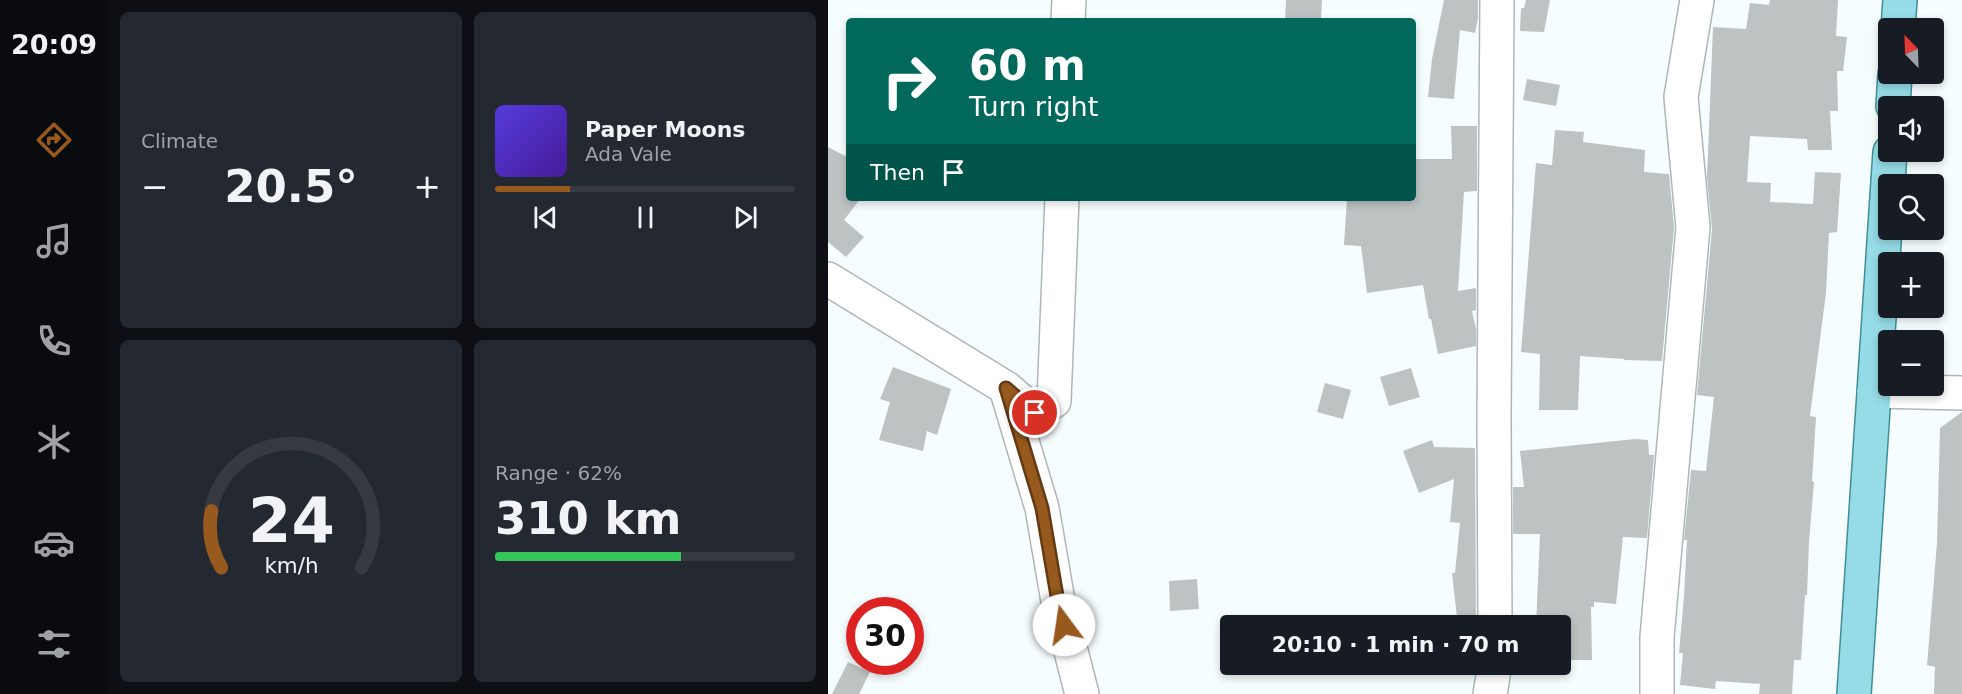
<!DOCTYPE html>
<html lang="en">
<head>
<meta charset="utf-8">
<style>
  :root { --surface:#171b24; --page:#242831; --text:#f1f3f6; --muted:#9ea1a6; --line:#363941; --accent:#97591d }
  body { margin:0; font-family:"DejaVu Sans",sans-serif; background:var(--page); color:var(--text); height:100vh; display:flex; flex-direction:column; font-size:22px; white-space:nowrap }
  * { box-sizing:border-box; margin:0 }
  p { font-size:20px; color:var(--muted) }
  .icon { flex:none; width:33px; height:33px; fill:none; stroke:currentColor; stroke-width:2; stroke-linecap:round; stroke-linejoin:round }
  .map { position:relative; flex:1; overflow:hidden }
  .side { display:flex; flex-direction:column; gap:12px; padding:12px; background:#0d0f14; width:720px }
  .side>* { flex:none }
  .top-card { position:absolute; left:18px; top:18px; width:570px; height:183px; border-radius:6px; box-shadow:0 3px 9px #0003; background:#00695c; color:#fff; overflow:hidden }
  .needle { width:39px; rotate:337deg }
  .tools { position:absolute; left:1050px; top:18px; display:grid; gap:12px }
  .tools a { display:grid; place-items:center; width:66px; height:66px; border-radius:6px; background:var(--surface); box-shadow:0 3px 9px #0003; font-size:30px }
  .speed { position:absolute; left:18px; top:597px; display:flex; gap:12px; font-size:30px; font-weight:700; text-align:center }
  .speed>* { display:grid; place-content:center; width:78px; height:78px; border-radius:50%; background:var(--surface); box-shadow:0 3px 9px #0003; line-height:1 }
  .speed .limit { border:9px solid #d22; background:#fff; color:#111 }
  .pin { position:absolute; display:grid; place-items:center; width:51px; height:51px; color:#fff; margin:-26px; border:3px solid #fff; border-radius:50%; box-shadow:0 2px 6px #0007 }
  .me { position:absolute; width:66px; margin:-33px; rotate:346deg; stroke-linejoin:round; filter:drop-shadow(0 0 4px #0008) }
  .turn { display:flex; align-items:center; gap:21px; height:126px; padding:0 24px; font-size:27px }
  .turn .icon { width:78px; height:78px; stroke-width:2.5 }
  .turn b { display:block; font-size:42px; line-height:51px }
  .then { display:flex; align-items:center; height:57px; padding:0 24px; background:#0003; gap:12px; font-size:22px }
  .big { font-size:45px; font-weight:600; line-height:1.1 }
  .side .card { flex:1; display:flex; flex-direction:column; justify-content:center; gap:9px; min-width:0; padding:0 21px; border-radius:9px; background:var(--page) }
  .side .dial { align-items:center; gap:0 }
  .dial svg { height:156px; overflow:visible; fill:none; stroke:var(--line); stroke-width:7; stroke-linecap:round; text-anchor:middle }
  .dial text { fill:var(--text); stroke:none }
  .song { display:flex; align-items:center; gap:18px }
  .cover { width:72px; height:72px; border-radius:9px; background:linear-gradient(135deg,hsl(250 70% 55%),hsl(260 70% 35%)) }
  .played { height:6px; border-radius:3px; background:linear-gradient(90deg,var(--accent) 25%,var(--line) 25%) }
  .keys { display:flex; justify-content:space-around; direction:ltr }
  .heat { display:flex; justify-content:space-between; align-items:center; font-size:33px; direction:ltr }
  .charge { height:9px; border-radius:4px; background:linear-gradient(90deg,#34c759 62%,var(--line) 0) }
  .side .tiles { flex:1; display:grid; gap:12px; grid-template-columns:repeat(2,1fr) }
  .trip { position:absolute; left:392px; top:615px; width:351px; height:60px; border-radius:6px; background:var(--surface); box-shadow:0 3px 9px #0003; font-weight:600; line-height:60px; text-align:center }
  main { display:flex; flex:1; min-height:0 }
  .menu { display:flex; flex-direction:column; width:108px; justify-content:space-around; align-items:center; background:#090b0e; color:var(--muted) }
  .menu .icon { width:42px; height:42px }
  .menu .current { color:var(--accent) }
  .menu b { font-size:27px; color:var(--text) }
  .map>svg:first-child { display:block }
  .building { fill:#bdc2c3 }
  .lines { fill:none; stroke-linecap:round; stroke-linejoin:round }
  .minor-casing { stroke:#b0b6b7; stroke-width:36 }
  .major-casing { stroke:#418e9b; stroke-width:36 }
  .minor { stroke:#fff; stroke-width:33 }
  .major { stroke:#95dce7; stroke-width:33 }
  .route-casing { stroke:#623a13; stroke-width:15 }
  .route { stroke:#97591d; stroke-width:10 }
</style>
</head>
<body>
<main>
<nav class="menu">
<b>20:09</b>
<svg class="icon current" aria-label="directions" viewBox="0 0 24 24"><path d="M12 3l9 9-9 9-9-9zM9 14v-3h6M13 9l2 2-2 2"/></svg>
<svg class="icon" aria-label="music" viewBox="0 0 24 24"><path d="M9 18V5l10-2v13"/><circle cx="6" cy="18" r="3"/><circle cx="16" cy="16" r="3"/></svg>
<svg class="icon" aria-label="phone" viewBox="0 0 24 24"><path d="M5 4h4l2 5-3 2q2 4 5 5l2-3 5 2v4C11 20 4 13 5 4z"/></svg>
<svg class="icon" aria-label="climate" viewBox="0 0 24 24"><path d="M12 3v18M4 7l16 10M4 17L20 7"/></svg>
<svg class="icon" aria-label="car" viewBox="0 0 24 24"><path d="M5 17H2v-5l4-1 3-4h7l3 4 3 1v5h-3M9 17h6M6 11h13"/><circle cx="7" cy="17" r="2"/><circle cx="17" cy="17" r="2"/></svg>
<svg class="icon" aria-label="filters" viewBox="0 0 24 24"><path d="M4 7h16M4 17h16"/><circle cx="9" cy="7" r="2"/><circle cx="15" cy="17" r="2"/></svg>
</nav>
<section class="side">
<div class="tiles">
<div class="card"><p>Climate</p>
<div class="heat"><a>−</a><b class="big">20.5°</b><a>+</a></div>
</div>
<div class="card">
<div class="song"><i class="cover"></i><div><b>Paper Moons</b><p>Ada Vale</p></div></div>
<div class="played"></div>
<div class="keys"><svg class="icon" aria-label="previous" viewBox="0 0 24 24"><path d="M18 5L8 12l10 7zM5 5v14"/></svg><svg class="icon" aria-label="pause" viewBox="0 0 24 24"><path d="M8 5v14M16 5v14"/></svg><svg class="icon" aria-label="next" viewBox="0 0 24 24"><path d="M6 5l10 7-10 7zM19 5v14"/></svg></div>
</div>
<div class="card dial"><svg viewBox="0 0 100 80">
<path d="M14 69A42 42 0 1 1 86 69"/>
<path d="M14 69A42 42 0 0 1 9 40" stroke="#97591d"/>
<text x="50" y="56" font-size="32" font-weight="700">24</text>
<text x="50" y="72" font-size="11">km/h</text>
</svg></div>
<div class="card"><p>Range · 62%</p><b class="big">310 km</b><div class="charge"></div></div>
</div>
</section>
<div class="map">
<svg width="1134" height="694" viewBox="0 0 1134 694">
  <rect width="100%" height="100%" fill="#f6fdfe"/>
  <!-- building -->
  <path class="building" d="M458 0H494L493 21H457Z
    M616 0H650V18L647 33 632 30 626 99 600 97 604 59Z
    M698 0H722L716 32 692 31 693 8H696Z
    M942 0H1010L1008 36 1019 37 1015 71H1009L1010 111H1002L1004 150H980L979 139 922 136 919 182 943 183 942 202 985 204 987 172 1013 173 1009 232 1001 233 998 293 982 416 988 417 984 481 986 482 981 542 979 595H977L973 660H966L964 694H931L932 684 888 681 887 689 852 685 855 653H851L856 596 859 540H856L863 470 878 471 886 397 869 395 884 229 879 178 885 27 918 29 922 3 941 5Z
    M699 79 732 85 728 106 695 100Z
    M623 126H649V191L636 192 630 291 648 288V310L644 311 648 329V346L610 354 603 319H601L595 285 539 293 533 246 516 245 519 198 585 200V159H624Z
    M727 130 756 132 755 142 817 150 816 172 841 174 846 227 834 361 796 360V359L752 356 750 410H711L712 354 693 352 708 163 724 165Z
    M0 147 21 158V198H33L16 220 36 237 18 257 0 242Z
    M65 367 123 389 109 435 99 431 95 451 51 440 62 402 52 399Z
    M583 368 592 397 561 406 552 377Z
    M497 383 523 390 515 419 489 412Z
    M1134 412V694H1106L1107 667 1099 665 1109 543 1112 428Z
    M807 439 820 440 821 455H826L819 538 795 537 788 604 766 602V607H763L764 660H732V626H708L712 534H685V487H696L692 451Z
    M604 440 606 447 647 448 648 626H630L624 573H627L632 523 622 522 626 479 591 493 575 451Z
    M369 579 371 609 342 611 341 581Z
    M20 662 42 672 31 694H4Z"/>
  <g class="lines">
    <!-- minor casing -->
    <g class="minor-casing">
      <path id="minor" d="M240 21 241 0
        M234 198 226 401 207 413 178 388 214 508 230 601 254 694
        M0 279 178 388
        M1046 391 1134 393
        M667 626 666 416 669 0
        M662 694 667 664
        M829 694V637L865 227 853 97 869 0"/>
    </g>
    <!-- major casing -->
    <g class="major-casing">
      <path id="major" d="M1070 28 1072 0
        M1065 106 1067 74
        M1026 694 1062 152"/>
    </g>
    <!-- minor -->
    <use href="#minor" class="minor"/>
    <!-- major -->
    <use href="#major" class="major"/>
  </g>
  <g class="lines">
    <!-- route casing -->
    <g class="route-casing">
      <path id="route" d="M207 413 178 388 214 508 230 602 236 625"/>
    </g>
    <!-- route -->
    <use href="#route" class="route"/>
  </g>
</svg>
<div class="tools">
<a><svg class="needle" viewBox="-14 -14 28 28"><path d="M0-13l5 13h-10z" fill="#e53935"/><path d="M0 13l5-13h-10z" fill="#9ea1a6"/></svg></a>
<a><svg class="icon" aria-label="sound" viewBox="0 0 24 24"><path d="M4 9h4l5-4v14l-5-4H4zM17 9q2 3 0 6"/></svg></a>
<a><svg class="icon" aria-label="search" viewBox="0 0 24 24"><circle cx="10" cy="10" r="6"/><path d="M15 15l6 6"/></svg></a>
<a>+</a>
<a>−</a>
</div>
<div class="speed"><div class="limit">30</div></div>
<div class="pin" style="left:207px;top:413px;background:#d93025"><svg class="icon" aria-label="arrive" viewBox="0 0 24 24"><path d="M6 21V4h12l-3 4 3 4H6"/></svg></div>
<svg class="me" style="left:236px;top:625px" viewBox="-20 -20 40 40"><circle r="19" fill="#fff"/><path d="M0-13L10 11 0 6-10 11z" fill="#97591d"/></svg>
<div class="trip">20:10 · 1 min · 70 m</div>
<div class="top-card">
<div class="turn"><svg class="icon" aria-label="right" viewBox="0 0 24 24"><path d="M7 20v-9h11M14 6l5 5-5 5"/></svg><div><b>60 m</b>Turn right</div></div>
<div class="then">Then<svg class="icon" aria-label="arrive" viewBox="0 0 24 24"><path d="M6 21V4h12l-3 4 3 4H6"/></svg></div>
</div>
</div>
</main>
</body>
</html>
